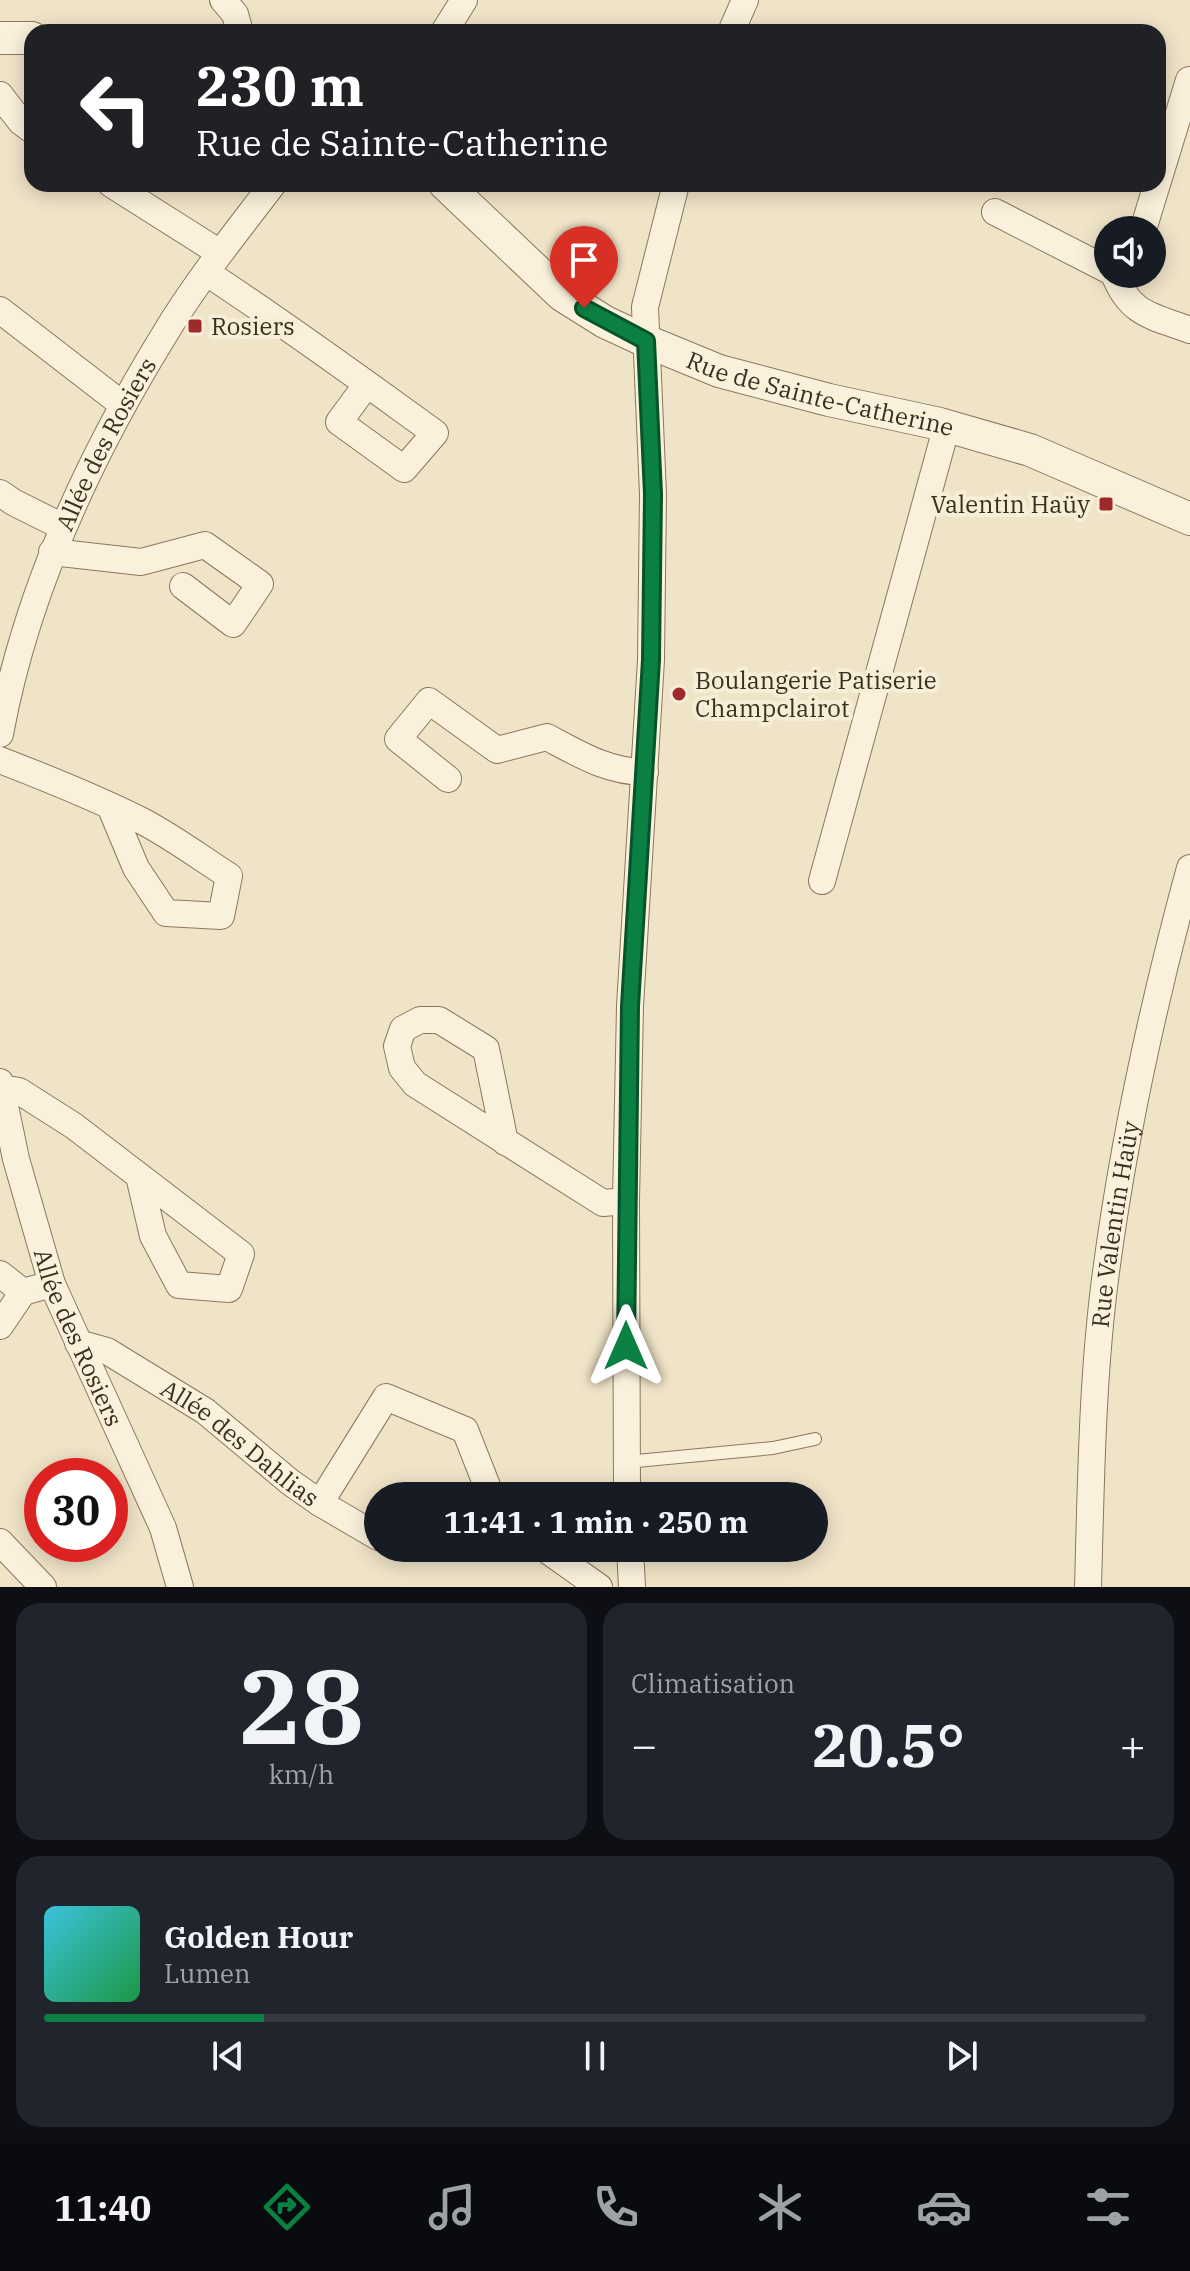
<!DOCTYPE html>
<html lang="fr">
<head>
<meta charset="utf-8">
<style>
  :root { --surface:#171b24; --page:#20242c; --text:#f1f3f6; --muted:#9ea1a6; --line:#363941; --accent:#0b8043 }
  body { margin:0; font-family:"IBM Plex Serif",serif; background:var(--page); color:var(--text); height:100vh; display:flex; flex-direction:column; font-size:30px; white-space:nowrap }
  * { box-sizing:border-box; margin:0 }
  p { font-size:26px; color:var(--muted) }
  .icon { flex:none; width:44px; height:44px; fill:none; stroke:currentColor; stroke-width:2; stroke-linecap:round; stroke-linejoin:round }
  .map { position:relative; height:1587px; overflow:hidden }
  .side { display:flex; flex-direction:column; gap:16px; padding:16px; background:#0d0f14; flex:1 }
  .side>* { flex:none }
  .banner { position:absolute; left:24px; top:24px; width:1142px; height:168px; border-radius:24px; box-shadow:0 4px 20px #0003; background:#202124; color:#fff; overflow:hidden }
  .controls { position:absolute; left:1094px; top:216px; display:grid; gap:16px }
  .controls a { display:grid; place-items:center; width:72px; height:72px; border-radius:50%; background:var(--surface); box-shadow:0 4px 20px #0003; font-size:40px }
  .speed { position:absolute; left:24px; top:1458px; display:flex; gap:16px; font-size:40px; font-weight:700; text-align:center }
  .speed>* { display:grid; place-content:center; width:104px; height:104px; border-radius:50%; background:var(--surface); box-shadow:0 4px 20px #0003; line-height:1 }
  .speed .limit { border:12px solid #d22; background:#fff; color:#111 }
  .pin { position:absolute; display:grid; place-items:center; width:68px; height:68px; color:#fff; margin:-82px -34px; border-radius:50% 50% 50% 0; rotate:-45deg; box-shadow:0 0 8px #0007 }
  .pin .icon { rotate:45deg }
  .me { position:absolute; width:88px; margin:-44px; rotate:0deg; stroke-linejoin:round; filter:drop-shadow(0 0 6px #0008) }
  .turn { display:flex; align-items:center; gap:28px; height:168px; padding:0 40px; font-size:36px }
  .turn .icon { width:104px; height:104px; stroke-width:2.5 }
  .turn b { display:block; font-size:56px; line-height:68px }
  .big { font-size:60px; font-weight:700; line-height:1.1 }
  .side .card { flex:1; display:flex; flex-direction:column; justify-content:center; gap:12px; min-width:0; padding:0 28px; border-radius:24px; background:var(--page) }
  .side .dial { align-items:center; gap:0 }
  .dial b { font-size:104px; line-height:1 }
  .song { display:flex; align-items:center; gap:24px }
  .cover { width:96px; height:96px; border-radius:12px; background:linear-gradient(135deg,hsl(190 70% 55%),hsl(140 70% 35%)) }
  .played { height:8px; border-radius:4px; background:linear-gradient(90deg,var(--accent) 20%,var(--line) 20%) }
  .keys { display:flex; justify-content:space-around; direction:ltr }
  .heat { display:flex; justify-content:space-between; align-items:center; font-size:44px; direction:ltr }
  .side .tiles { flex:1; display:grid; gap:16px; grid-template-columns:1fr 1fr }
  .card:last-child { grid-column:span 2 }
  .trip { position:absolute; left:364px; top:1482px; width:464px; height:80px; border-radius:40px; background:var(--surface); box-shadow:0 4px 20px #0003; font-weight:700; line-height:80px; text-align:center }
  .menu { display:flex; height:128px; justify-content:space-around; align-items:center; background:#090b0e; color:var(--muted) }
  .menu .icon { width:56px; height:56px }
  .menu .on { color:var(--accent) }
  .menu b { font-size:36px; color:var(--text) }
  .map>svg:first-child { display:block }
  .lines { fill:none; stroke-linecap:round; stroke-linejoin:round }
  .service-casing { stroke:#8d765c; stroke-width:14 }
  .minor-casing { stroke:#8d765c; stroke-width:28 }
  .tertiary-casing { stroke:#8d765c; stroke-width:34 }
  .service { stroke:#faf1dc; stroke-width:12 }
  .minor { stroke:#faf1dc; stroke-width:26 }
  .tertiary { stroke:#faf1dc; stroke-width:32 }
  .route-casing { stroke:#07532c; stroke-width:20 }
  .route { stroke:#0b8043; stroke-width:14 }
  .poi-dot { fill:#9e2a2b; stroke:#f7eed8; stroke-width:3 }
  .labels { text-anchor:middle; dominant-baseline:central; stroke-width:8; stroke-linejoin:round; paint-order:stroke }
  .poi-label { font-size:24px; fill:#3d2e20; stroke:#f7eed8; text-anchor:start }
  .street-label { font-size:24px; fill:#3d2e20; stroke:#f7eed8 }
</style>
</head>
<body>
<div class="map">
<svg width="1190" height="1587" viewBox="0 0 1190 1587">
  <rect width="100%" height="100%" fill="#f0e4c8"/>
  <g class="lines">
    <!-- service casing -->
    <g class="service-casing">
      <path id="service" d="M626 1462 773 1448 815 1439"/>
    </g>
    <!-- minor casing -->
    <g class="minor-casing">
      <g id="minor">
        <path d="M223 0 235 14 240 32"/>
        <path d="M444 32 464 0"/>
        <path d="M731 32 745 0"/>
        <path d="M0 95 21 122 32 130"/>
        <path d="M1158 181 1189 80"/>
        <path d="M111 184 220 253"/>
        <path d="M995 212 1108 270"/>
        <path d="M1143 230 1157 184"/>
        <path d="M207 273C285 324 360 379 435 433L404 469 339 422 367 384"/>
        <path d="M1114 274C1130 315 1152 316 1190 330"/>
        <path d="M0 310 123 405"/>
        <path d="M0 493 13 502 63 527"/>
        <path d="M52 552 141 562 205 545 260 584 233 624 183 586"/>
        <path id="s1" d="M0 734C26 592 88 459 163 337 195 283 235 234 273 184"/>
        <path d="M0 760C49 779 97 798 144 822 174 838 201 858 229 876L221 916 166 913 136 868 110 806"/>
        <path d="M448 779 398 739 429 701 497 750 547 737C579 754 608 772 645 772"/>
        <path d="M822 881 947 425"/>
        <path id="s2" d="M0 1082 16 1159 52 1284 163 1528 180 1587"/>
        <path d="M1 1088 19 1091 74 1126 241 1254 229 1289 179 1285 153 1236 139 1176"/>
        <path d="M505 1142 486 1049 439 1020H420L403 1029 397 1046 402 1068 415 1084 603 1203 626 1201"/>
        <path d="M0 1274 23 1292 52 1284"/>
        <path d="M0 1326 23 1292"/>
        <path id="s3" d="M78 1343 107 1351 205 1411 290 1482 320 1503 386 1397 465 1430 491 1496"/>
        <path d="M627 1496 626 1201 630 1006 651 660 653 494 645 307 676 184"/>
        <path d="M320 1503 378 1537"/>
        <path d="M0 1542 43 1587"/>
        <path d="M544 1548 599 1587"/>
        <path d="M630 1548 632 1587"/>
        <path id="s4" d="M1088 1587C1091 1482 1092 1376 1106 1272 1124 1136 1154 1000 1190 868"/>
      </g>
    </g>
    <!-- tertiary casing -->
    <g class="tertiary-casing">
      <g id="tertiary">
        <path d="M0 38H32"/>
        <path id="s5" d="M445 184 562 295 605 322 646 341 719 371 829 400 940 424 1030 450 1190 519"/>
      </g>
    </g>
    <!-- service -->
    <use href="#service" class="service"/>
    <!-- minor -->
    <use href="#minor" class="minor"/>
    <!-- tertiary -->
    <use href="#tertiary" class="tertiary"/>
  </g>
  <g class="lines">
    <!-- route casing -->
    <g class="route-casing">
      <path id="route" d="M584 308 646 341 653 494 651 660 630 1006 626 1346"/>
    </g>
    <!-- route -->
    <use href="#route" class="route"/>
  </g>
  <!-- markers -->
  <g class="poi-dot">
    <rect x="187" y="318" width="16" height="16" rx="4"/>
    <rect x="1098" y="496" width="16" height="16" rx="4"/>
    <circle cx="679" cy="694" r="8"/>
  </g>
  <g class="labels">
    <!-- poi labels -->
    <g class="poi-label">
      <text x="211" y="326">Rosiers</text>
      <text x="1090" y="504" text-anchor="end">Valentin Haüy</text>
      <text x="695" y="680">Boulangerie Patiserie<tspan x="695" dy="28">Champclairot</tspan></text>
    </g>
    <!-- street labels -->
    <g class="street-label">
      <text stroke="none"><textPath href="#s5" startOffset="440">Rue de Sainte-Catherine</textPath></text>
      <text stroke="none"><textPath href="#s1" startOffset="310">Allée des Rosiers</textPath></text>
      <text stroke="none"><textPath href="#s4" startOffset="364">Rue Valentin Haüy</textPath></text>
      <text stroke="none"><textPath href="#s2" startOffset="268">Allée des Rosiers</textPath></text>
      <text stroke="none"><textPath href="#s3" startOffset="192">Allée des Dahlias</textPath></text>
    </g>
  </g>
</svg>
<div class="controls">
<a><svg class="icon" aria-label="sound" viewBox="0 0 24 24"><path d="M4 9h4l5-4v14l-5-4H4zM17 9q2 3 0 6"/></svg></a>
</div>
<div class="speed"><div class="limit">30</div></div>
<div class="pin" style="left:584px;top:308px;background:#d93025"><svg class="icon" aria-label="arrive" viewBox="0 0 24 24"><path d="M6 21V4h12l-3 4 3 4H6"/></svg></div>
<svg class="me" style="left:626px;top:1346px" viewBox="-20 -20 40 40"><path d="M0-17L14 15 0 8-14 15z" fill="#0b8043" stroke="#fff" stroke-width="4"/></svg>
<div class="trip">11:41 · 1 min · 250 m</div>
<div class="banner">
<div class="turn"><svg class="icon" aria-label="left" viewBox="0 0 24 24"><path d="M17 20v-9H6M10 6l-5 5 5 5"/></svg><div><b>230 m</b>Rue de Sainte-Catherine</div></div>
</div>
</div>
<section class="side">
<div class="tiles">
<div class="card dial"><b>28</b><p>km/h</p></div>
<div class="card"><p>Climatisation</p>
<div class="heat"><a>−</a><b class="big">20.5°</b><a>+</a></div>
</div>
<div class="card">
<div class="song"><i class="cover"></i><div><b>Golden Hour</b><p>Lumen</p></div></div>
<div class="played"></div>
<div class="keys"><svg class="icon" aria-label="previous" viewBox="0 0 24 24"><path d="M18 5L8 12l10 7zM5 5v14"/></svg><svg class="icon" aria-label="pause" viewBox="0 0 24 24"><path d="M8 5v14M16 5v14"/></svg><svg class="icon" aria-label="next" viewBox="0 0 24 24"><path d="M6 5l10 7-10 7zM19 5v14"/></svg></div>
</div>
</div>
</section>
<nav class="menu">
<b>11:40</b>
<svg class="icon on" aria-label="directions" viewBox="0 0 24 24"><path d="M12 3l9 9-9 9-9-9zM9 14v-3h6M13 9l2 2-2 2"/></svg>
<svg class="icon" aria-label="music" viewBox="0 0 24 24"><path d="M9 18V5l10-2v13"/><circle cx="6" cy="18" r="3"/><circle cx="16" cy="16" r="3"/></svg>
<svg class="icon" aria-label="phone" viewBox="0 0 24 24"><path d="M5 4h4l2 5-3 2q2 4 5 5l2-3 5 2v4C11 20 4 13 5 4z"/></svg>
<svg class="icon" aria-label="climate" viewBox="0 0 24 24"><path d="M12 3v18M4 7l16 10M4 17L20 7"/></svg>
<svg class="icon" aria-label="car" viewBox="0 0 24 24"><path d="M5 17H2v-5l4-1 3-4h7l3 4 3 1v5h-3M9 17h6M6 11h13"/><circle cx="7" cy="17" r="2"/><circle cx="17" cy="17" r="2"/></svg>
<svg class="icon" aria-label="filters" viewBox="0 0 24 24"><path d="M4 7h16M4 17h16"/><circle cx="9" cy="7" r="2"/><circle cx="15" cy="17" r="2"/></svg>
</nav>
</body>
</html>
